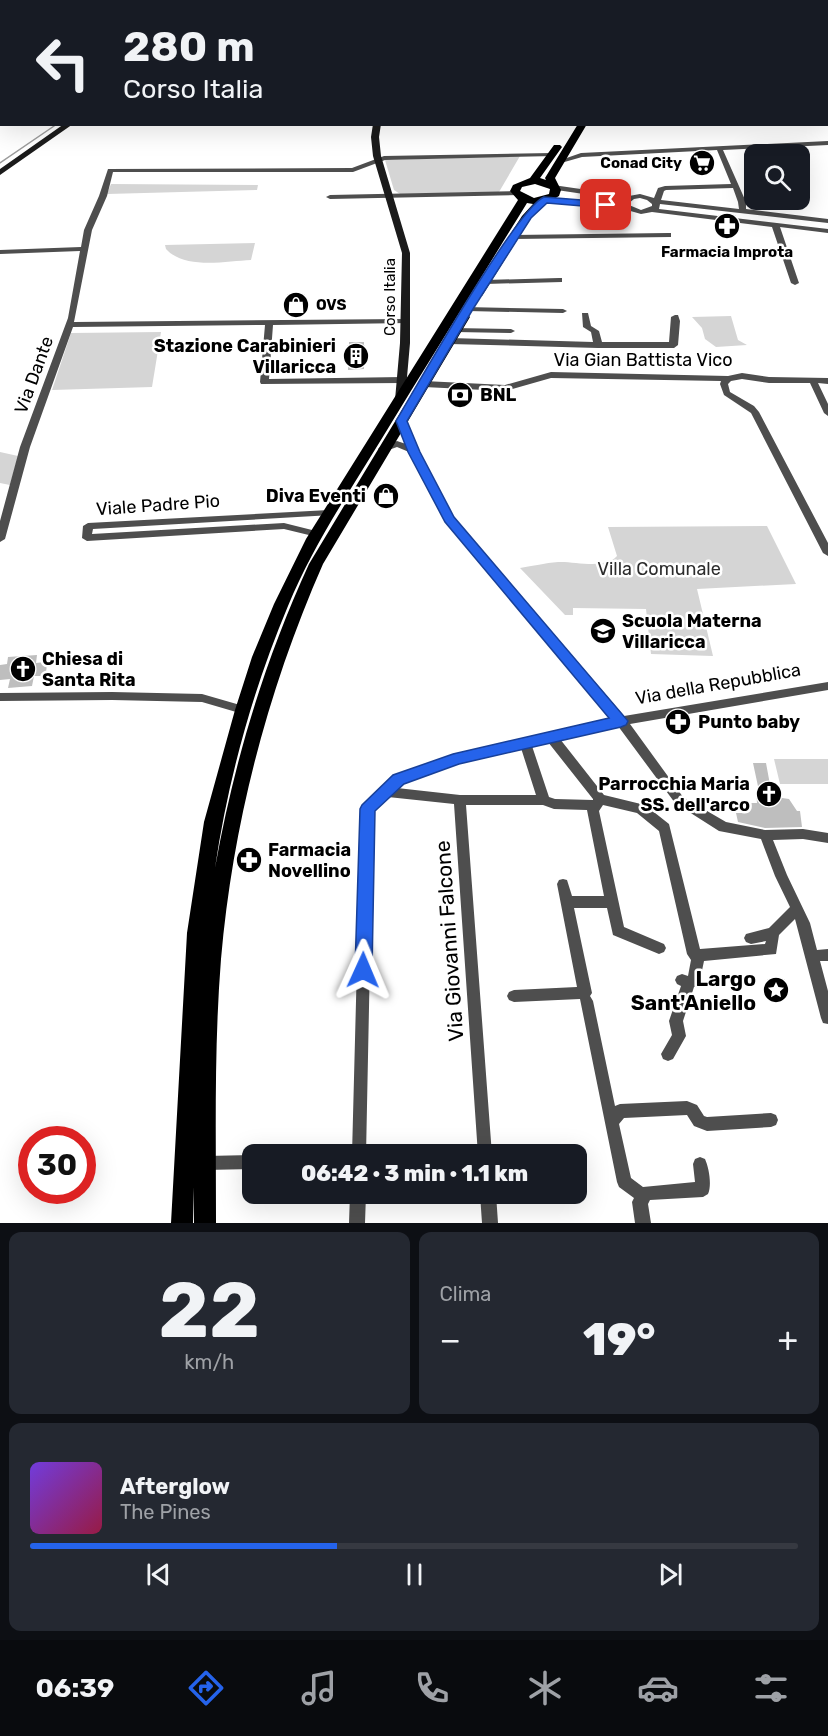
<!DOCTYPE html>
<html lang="it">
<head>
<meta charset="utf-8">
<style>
  :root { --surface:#171b24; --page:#242831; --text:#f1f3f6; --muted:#9ea1a6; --line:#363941; --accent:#2563eb }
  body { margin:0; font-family:Rubik,sans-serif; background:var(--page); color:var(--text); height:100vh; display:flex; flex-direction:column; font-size:22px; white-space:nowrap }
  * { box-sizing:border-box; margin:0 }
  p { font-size:20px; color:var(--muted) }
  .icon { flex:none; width:33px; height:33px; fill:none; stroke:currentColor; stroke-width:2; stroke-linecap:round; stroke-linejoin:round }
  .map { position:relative; height:1223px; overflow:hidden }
  .side { display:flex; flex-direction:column; gap:9px; padding:9px; background:#0d0f14; flex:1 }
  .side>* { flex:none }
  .guide { position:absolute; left:0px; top:0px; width:828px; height:126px; box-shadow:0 6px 24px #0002; background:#171b24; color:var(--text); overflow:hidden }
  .buttons { position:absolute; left:744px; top:144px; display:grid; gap:12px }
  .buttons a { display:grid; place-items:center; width:66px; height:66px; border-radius:12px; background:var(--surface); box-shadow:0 6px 24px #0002; font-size:30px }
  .speed { position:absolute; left:18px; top:1126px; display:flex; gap:12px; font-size:30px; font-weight:700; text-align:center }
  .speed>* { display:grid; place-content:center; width:78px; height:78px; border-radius:50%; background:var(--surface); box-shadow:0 6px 24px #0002; line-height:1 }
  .speed .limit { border:9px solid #d22; background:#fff; color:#111 }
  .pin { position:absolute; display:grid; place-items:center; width:51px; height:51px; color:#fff; margin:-26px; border-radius:12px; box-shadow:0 3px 9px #0006 }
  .me { position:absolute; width:66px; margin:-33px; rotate:1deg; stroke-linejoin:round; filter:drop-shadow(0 0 4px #0008) }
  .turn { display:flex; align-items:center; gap:21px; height:126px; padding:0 24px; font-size:27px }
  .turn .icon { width:78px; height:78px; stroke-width:2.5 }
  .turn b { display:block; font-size:42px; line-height:51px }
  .big { font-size:45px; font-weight:800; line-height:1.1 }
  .side .card { flex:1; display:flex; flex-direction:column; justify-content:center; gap:9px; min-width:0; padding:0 21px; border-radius:12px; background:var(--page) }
  .side .dial { align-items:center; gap:0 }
  .dial b { font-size:78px; line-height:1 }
  .song { display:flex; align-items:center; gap:18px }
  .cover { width:72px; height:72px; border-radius:9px; background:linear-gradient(135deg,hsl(260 70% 55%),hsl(340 70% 35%)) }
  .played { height:6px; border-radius:3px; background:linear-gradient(90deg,var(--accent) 40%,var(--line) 40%) }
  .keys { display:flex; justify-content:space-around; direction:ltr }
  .heat { display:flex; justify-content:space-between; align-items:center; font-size:33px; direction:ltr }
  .side .tiles { flex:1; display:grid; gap:9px; grid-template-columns:1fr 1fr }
  .card:last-child { grid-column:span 2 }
  .trip { position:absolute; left:242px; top:1144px; width:345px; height:60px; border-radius:12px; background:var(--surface); box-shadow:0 6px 24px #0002; font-weight:800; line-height:60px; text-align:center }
  .dock { display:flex; height:96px; justify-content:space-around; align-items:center; background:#090b0e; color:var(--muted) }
  .dock .icon { width:42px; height:42px }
  .dock .on { color:var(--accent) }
  .dock b { font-size:27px; color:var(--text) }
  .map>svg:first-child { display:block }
  .green { fill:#d5d5d5 }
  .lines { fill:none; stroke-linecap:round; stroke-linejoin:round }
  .stream { stroke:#9c9c9c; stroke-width:1.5 }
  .building { fill:#bebebe }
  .street { fill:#4e4e4e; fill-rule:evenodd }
  .secondary { fill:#1b1b1b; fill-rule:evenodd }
  .primary { fill:#000; fill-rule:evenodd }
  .route { fill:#2563eb; stroke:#184099; stroke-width:1.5 }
  .labels { text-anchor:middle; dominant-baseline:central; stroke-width:5; stroke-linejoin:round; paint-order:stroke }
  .far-poi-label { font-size:15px; font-weight:bold; fill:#000; stroke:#fff; text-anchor:end }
  .far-street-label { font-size:15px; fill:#000; stroke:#fff }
  .poi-label { font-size:18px; font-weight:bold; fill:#000; stroke:#fff; text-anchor:start }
  .street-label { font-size:18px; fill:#000; stroke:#fff }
  .park-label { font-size:18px; fill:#2c2c2c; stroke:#fff }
  .near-street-label { font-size:21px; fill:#000; stroke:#fff }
  .near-poi-label { font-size:21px; font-weight:bold; fill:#000; stroke:#fff; text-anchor:end }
</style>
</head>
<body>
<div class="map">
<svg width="828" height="1223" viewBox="0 0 828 1223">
  <rect width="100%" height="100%" fill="#fff"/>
  <!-- green -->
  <path class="green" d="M520 156 499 192 400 194 394 190 385 160Z
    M111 184 258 185 257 190 107 194Z
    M255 243 251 260C226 261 185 270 166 249L165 245Z
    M731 316 738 340 747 345 716 347 705 339 702 328 692 317Z
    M161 332 152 387 52 390 71 333Z
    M0 452 18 456 10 485 0 483Z
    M767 526 796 584 697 589 713 656 651 654 646 609 573 608V615H565L520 568C533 566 545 563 558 562 575 561 604 570 617 556L608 527Z
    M774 759H828V784H780Z"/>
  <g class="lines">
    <!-- stream -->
    <path class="stream" d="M0 163 57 124"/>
  </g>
  <!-- building -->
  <path class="building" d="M349 342H364V369L348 370Z
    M37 655 36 663 45 662 47 664 46 673 43 676H34L32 686 8 688 10 679 0 680V665L7 664 8 657Z
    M753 763H766L771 790 781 791 782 798 789 799 797 811H800L802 827 765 828 738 822 736 813H742L740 803H757L756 790 759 791Z"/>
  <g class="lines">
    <!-- street -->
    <path class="street" d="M828 141V145L723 150 746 202V209L828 219V223L660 204 659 209 828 229V233L780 227 799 283 795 285 791 283 772 227 652 212 641 214 627 210 544 202 540 200 544 198 622 205 621 202 624 200 550 189 549 187 553 185 629 196 640 194 654 198 658 188 665 186 731 184 717 150 582 157 561 163 558 161 581 153ZM733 188 738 202 739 209 661 200 664 191 666 190ZM640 198 647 200 652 204V206L641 210 629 205V203L634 199Z
      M552 153 554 154V156L385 160 353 172H113L107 196 92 230 74 322 405 319 409 321 408 323 273 325 269 379 403 377 407 380 403 383 261 384 260 382 265 325 73 327 30 447 5 539 0 542V521L20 447 68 318 80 251 0 254V250L81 247 84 230 99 196 108 169 352 168 384 156Z
      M516 191H519V195L330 199 326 197 330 195Z
      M668 233H671V237L514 239 510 237 514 235Z
      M559 278H562V282L485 284 481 282 485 280Z
      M465 307 563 309 567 311 563 313 468 311H465Z
      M582 313H588L591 326 599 331 602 342H669L671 317 675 315H678L680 321 678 345 674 348H598L450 344 446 341 450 338 593 342 591 332 583 327Z
      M453 328 511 329 515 331 511 333 456 332H453Z
      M551 372 728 376 742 373 769 377 828 378V384L818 383 828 404V416L824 413 810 383H769L742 379 731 381 728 384 730 392 754 406 759 412 828 543V556L823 553 751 413 724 395 720 384 721 381 551 378 505 391 424 387 420 384 424 381 505 385Z
      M402 418 406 421 419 452 453 517 624 716 828 682V690L630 724 683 797 726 822 765 830 803 829 828 833V843L803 839 773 840 787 875 810 923 817 950 828 949V961H820L828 991V1024L823 1023 821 1018 795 919 779 935 776 954 704 961 699 985 694 987 683 1021 686 1036 673 1059 668 1061 663 1059 661 1054 672 1035 669 1021 681 986 677 984 675 980 677 976 682 974 688 976 691 960 687 954 659 831 637 813 603 805 599 811 624 927 664 944 666 948 664 952 659 954 613 935 607 908H574L592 993 590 996 593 1001 615 1106 620 1104 687 1101 697 1105 704 1116 707 1117 771 1113 776 1115 778 1120 776 1125 771 1127 707 1131 694 1126 687 1115 624 1118 619 1124 631 1178 643 1187 695 1182 693 1164 695 1159 700 1157 705 1159C709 1168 712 1185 708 1194L703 1197 650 1200 648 1204 651 1223H635L632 1202 634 1198 619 1187 617 1182 580 999 514 1002 509 1000 507 996 509 992 514 990 577 987 557 884 559 880 563 879 567 880 572 896H604L587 810 554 809 543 805H466L492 1155H478L454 804 388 797 373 811 366 1155H352L361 809 363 805 394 777 454 755 612 719 446 521 409 452 397 447 383 452 380 451 378 449 380 447 397 441 406 444 398 421ZM618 726 675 803 719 831 761 839 775 876 790 907 769 928 746 934 744 938 746 942 751 944 766 941 765 944 700 949 669 824 645 805 604 795 560 739ZM548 742 593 799V800L555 799 549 797 532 746ZM521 748 536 795H460L397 788 402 783 459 762Z
      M329 510 334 513 332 515 93 529 92 534 284 523 320 532 322 534 320 536 317 537 284 529 87 541 82 538 83 526 88 523Z
      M112 692 202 694 247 707 249 710 247 713 243 714 202 702 112 700 0 701V693Z
      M252 1155V1169L206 1170 201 1168 199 1163 201 1158 206 1156Z
      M350 1194H366L365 1223H349Z
      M480 1194H496L498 1223H482Z"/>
    <!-- secondary -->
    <path class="secondary" d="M162 0H168L161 2Z
      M400 0H406L407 2H400Z
      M787 0H794L795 2H788Z
      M826 24H828V29H826Z
      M64 124H73L0 175V169Z
      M373 124H381L379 137 381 156 410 253V343L405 400 400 403 395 400 400 343 402 253 373 156 371 137Z"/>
    <!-- primary -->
    <path class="primary" d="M647 0H655L646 2Z
      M578 124H587L555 178 561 190 559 196 547 203 531 218 482 296H474L472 294 522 216 533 204 527 203C479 281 431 358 384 435 350 491 313 545 288 606 253 689 228 779 215 868 234 762 264 662 309 564L458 317 464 313 468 315 470 317 323 564C268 689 233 822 221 959 214 1047 216 1135 216 1223H194V1187L193 1223H171L187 933 204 822 235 710 252 657 274 604 306 539 518 200 510 191 513 185 530 178 554 145H560L562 147 540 178 546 180 545 178ZM535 184 550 189 549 194 534 198 520 191 522 187Z"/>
  </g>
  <!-- route -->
  <path class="route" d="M544 197 606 202 610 205 606 208 547 203 531 218 473 309 407 421 420 452 454 517 628 721 626 725 621 727 459 764 404 784 375 811 372 970 370 976 363 978 357 976 355 970 360 809 362 805 393 775 453 754 609 718 445 522 408 452 396 421C418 384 516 209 544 197Z"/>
  <!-- icons -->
  <defs>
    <g id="supermarket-disc" transform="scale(1.35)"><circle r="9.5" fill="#000" stroke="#fff"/><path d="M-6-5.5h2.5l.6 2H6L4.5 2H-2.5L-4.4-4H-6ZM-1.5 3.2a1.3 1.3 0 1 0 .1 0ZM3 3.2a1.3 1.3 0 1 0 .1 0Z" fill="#fff"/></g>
    <g id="pharmacy-disc" transform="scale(1.35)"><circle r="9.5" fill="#000" stroke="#fff"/><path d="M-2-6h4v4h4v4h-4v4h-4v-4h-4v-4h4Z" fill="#fff"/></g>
    <g id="shop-disc" transform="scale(1.35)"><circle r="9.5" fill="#000" stroke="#fff"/><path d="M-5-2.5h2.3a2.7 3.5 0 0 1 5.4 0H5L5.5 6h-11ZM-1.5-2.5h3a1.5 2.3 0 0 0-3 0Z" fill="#fff"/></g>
    <g id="building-disc" transform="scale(1.35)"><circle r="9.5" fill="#000" stroke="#fff"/><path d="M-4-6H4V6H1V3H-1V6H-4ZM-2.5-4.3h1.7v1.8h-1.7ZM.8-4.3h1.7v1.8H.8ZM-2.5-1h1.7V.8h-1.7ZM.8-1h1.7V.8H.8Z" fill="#fff"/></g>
    <g id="bank-disc" transform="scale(1.35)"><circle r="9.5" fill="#000" stroke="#fff"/><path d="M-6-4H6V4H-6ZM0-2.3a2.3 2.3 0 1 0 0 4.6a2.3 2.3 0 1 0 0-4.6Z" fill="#fff"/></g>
    <g id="school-disc" transform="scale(1.35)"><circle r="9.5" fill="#000" stroke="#fff"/><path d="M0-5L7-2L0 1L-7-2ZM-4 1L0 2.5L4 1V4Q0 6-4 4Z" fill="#fff"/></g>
    <g id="church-disc" transform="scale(1.35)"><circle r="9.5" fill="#000" stroke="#fff"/><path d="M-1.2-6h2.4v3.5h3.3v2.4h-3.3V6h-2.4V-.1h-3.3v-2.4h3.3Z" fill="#fff"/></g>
    <g id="sight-disc" transform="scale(1.35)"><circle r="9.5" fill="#000" stroke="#fff"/><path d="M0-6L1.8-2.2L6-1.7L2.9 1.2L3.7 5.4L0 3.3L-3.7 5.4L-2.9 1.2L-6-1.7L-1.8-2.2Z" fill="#fff"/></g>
  </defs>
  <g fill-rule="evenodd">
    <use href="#supermarket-disc" x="702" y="163"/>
    <use href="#pharmacy-disc" x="727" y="226"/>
    <use href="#shop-disc" x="296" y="305"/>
    <use href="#building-disc" x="356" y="356"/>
    <use href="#bank-disc" x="460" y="395"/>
    <use href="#shop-disc" x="386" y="496"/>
    <use href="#school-disc" x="603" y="631"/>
    <use href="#church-disc" x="23" y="669"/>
    <use href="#pharmacy-disc" x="678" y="722"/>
    <use href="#church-disc" x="769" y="794"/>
    <use href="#pharmacy-disc" x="249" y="860"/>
    <use href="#sight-disc" x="776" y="990"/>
  </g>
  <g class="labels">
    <!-- far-poi labels -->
    <g class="far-poi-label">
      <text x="682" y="163">Conad City</text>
      <text x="727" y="252" text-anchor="middle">Farmacia Improta</text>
      <text x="316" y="305" text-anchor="start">OVS</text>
    </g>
    <!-- far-street labels -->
    <g class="far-street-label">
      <text transform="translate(390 297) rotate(-90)">Corso Italia</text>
    </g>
    <!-- poi labels -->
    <g class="poi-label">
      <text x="336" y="346" text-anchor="end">Stazione Carabinieri<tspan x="336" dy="21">Villaricca</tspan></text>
      <text x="480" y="395">BNL</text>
      <text x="366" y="496" text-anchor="end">Diva Eventi</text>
      <text x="622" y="621">Scuola Materna<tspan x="622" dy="21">Villaricca</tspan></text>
      <text x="42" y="659">Chiesa di<tspan x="42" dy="21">Santa Rita</tspan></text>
      <text x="698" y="722">Punto baby</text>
      <text x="750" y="784" text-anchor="end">Parrocchia Maria<tspan x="750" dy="21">SS. dell'arco</tspan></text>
      <text x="268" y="850">Farmacia<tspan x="268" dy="21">Novellino</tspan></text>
    </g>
    <!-- street labels -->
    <g class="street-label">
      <text x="643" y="360">Via Gian Battista Vico</text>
      <text transform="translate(34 375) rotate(-70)">Via Dante</text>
      <text transform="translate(158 505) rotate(-4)">Viale Padre Pio</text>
      <text transform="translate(718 684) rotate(-10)">Via della Repubblica</text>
    </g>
    <!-- park labels -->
    <g class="park-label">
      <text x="659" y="569">Villa Comunale</text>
    </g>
    <!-- near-street labels -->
    <g class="near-street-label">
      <text transform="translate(449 941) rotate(-94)">Via Giovanni Falcone</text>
    </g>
    <!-- near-poi labels -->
    <g class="near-poi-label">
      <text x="756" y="978">Largo<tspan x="756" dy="24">Sant'Aniello</tspan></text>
    </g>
  </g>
</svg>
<div class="buttons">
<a><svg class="icon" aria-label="search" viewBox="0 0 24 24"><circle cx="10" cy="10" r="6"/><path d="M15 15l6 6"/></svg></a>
</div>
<div class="speed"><div class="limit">30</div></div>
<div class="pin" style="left:606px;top:205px;background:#d93025"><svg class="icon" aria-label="arrive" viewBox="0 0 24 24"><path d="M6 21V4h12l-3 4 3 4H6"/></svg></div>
<svg class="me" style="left:363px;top:970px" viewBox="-20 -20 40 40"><path d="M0-17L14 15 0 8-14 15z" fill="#2563eb" stroke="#fff" stroke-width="4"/></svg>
<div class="trip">06:42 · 3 min · 1.1 km</div>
<div class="guide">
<div class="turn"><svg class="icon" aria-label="left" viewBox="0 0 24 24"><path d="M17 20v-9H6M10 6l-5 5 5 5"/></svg><div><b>280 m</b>Corso Italia</div></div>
</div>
</div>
<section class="side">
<div class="tiles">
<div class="card dial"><b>22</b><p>km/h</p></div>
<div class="card"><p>Clima</p>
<div class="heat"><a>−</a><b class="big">19°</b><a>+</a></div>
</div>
<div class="card">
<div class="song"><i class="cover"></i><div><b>Afterglow</b><p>The Pines</p></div></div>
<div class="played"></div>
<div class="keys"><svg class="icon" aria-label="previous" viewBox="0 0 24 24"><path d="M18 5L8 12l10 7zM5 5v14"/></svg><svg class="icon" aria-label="pause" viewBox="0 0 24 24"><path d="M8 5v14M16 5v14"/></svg><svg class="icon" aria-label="next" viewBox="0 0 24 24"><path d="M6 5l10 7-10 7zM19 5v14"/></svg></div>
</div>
</div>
</section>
<nav class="dock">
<b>06:39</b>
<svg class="icon on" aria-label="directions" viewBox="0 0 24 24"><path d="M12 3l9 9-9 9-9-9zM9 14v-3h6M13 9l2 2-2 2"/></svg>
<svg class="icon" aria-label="music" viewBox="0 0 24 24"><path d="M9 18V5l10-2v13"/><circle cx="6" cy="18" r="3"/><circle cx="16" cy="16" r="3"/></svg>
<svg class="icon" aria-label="phone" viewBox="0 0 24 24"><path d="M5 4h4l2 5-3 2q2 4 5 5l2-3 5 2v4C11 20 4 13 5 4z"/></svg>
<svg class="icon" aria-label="climate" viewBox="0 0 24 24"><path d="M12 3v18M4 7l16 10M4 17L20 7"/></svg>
<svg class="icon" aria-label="car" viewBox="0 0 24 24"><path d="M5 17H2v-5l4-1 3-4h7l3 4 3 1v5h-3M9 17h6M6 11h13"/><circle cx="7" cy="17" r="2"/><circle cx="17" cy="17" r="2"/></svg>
<svg class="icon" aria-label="filters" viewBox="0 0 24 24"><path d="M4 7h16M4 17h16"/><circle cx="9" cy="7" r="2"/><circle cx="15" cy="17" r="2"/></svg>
</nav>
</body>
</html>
